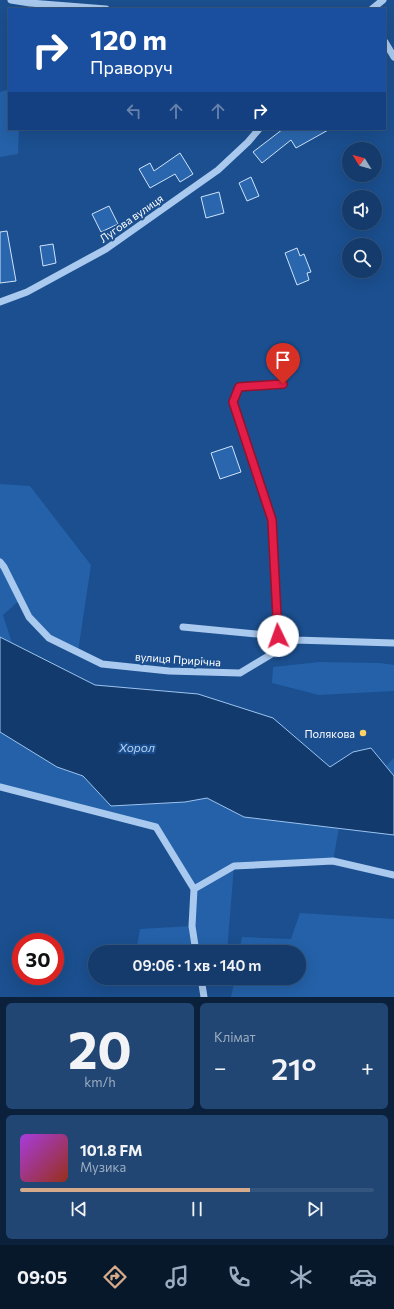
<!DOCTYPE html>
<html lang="uk">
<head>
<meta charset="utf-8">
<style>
  :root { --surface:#143b6b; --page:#214673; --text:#f1f3f6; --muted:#9dadc1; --line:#33557e; --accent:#d6ab8b }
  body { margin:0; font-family:Commissioner,sans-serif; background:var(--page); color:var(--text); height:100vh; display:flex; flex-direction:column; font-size:15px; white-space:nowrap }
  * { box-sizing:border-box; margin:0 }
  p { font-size:13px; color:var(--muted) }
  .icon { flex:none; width:22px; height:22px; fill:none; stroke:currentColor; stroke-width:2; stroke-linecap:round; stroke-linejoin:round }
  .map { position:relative; height:997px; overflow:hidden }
  .details { display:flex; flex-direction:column; gap:6px; padding:6px; background:#0b203b; flex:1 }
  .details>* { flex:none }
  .guide { position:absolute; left:8px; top:8px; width:378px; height:122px; border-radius:0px; box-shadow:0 4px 16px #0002,0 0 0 1px var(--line); background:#1a4fa0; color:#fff; overflow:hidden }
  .needle { width:26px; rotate:307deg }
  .fabs { position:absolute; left:342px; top:142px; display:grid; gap:8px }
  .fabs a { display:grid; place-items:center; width:40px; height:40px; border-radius:50%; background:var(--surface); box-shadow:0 4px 16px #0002,0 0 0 1px var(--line); font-size:20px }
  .speed { position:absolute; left:12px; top:933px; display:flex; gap:8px; font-size:20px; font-weight:700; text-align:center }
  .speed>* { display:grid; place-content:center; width:52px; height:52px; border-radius:50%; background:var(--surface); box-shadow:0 4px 16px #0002,0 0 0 1px var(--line); line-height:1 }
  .speed .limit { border:6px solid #d22; background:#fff; color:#111 }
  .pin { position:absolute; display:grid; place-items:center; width:34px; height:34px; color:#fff; margin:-41px -17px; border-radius:50% 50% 50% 0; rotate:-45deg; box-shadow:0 0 4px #0007 }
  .pin .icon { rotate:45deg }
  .me { position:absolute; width:44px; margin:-22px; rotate:357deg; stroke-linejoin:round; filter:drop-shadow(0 0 3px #0008) }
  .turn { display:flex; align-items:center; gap:14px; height:84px; padding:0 16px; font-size:18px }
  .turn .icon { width:52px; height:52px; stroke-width:2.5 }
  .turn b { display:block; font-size:28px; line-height:34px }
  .lanes { display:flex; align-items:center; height:38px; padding:0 16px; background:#0003; justify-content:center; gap:20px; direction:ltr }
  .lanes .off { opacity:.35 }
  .big { font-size:30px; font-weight:600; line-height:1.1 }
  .details .widget { flex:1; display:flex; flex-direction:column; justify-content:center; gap:6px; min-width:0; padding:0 14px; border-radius:6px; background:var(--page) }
  .details .dial { align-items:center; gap:0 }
  .dial b { font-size:52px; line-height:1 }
  .song { display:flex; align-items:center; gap:12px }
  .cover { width:48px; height:48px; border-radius:6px; background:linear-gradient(135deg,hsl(280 70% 55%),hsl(10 70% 35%)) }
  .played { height:4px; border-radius:2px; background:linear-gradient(90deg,var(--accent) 65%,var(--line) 65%) }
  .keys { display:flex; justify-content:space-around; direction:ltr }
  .heat { display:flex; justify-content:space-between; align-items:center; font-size:22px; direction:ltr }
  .details .tiles { flex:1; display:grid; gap:6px; grid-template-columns:1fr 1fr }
  .widget:last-child { grid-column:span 2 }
  .trip { position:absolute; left:88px; top:945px; width:218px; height:40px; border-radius:20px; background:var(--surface); box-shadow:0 4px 16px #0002,0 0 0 1px var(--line); font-weight:600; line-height:40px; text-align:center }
  .tab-bar { display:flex; height:64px; justify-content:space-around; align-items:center; background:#08182b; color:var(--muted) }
  .tab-bar .icon { width:28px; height:28px }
  .tab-bar .active { color:var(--accent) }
  .tab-bar b { font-size:18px; color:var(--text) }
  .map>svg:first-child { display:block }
  .green { fill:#2461a8 }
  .water { fill:#123a6d; stroke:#9cc4f0 }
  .building { fill:#2a66ad; stroke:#cfe3fa }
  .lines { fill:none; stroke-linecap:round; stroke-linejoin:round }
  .minor { stroke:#a9c9ee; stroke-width:7 }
  .route-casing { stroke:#92132f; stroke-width:10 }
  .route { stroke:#e11d48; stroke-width:7 }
  .poi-dot { fill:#ffd166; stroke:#1b4f8f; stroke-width:1.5 }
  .labels { text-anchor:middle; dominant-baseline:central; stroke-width:4; stroke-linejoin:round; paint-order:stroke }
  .street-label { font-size:11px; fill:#fff; stroke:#1b4f8f }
  .poi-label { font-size:11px; fill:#fff; stroke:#1b4f8f; text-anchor:end }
  .water-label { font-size:12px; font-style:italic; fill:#b5d3f5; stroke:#1b4f8f }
</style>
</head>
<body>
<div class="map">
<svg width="394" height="997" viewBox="0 0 394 997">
  <rect width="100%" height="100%" fill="#1b4f8f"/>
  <!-- green -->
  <path class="green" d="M9 89V129H19L18 154 0 157V92Z
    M0 484 30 486 91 565 78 652 49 638 20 600 3 615 12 643 0 637Z
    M319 662 380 663 394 665V691L319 695 272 683 273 667Z
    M0 732 57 767 83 776 111 806 185 802 207 798 244 817 339 828 333 861 234 866 227 952H136L140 929 192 926 194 889 156 827 0 785Z
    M394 758V776L386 766Z
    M300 913 394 919V997H231L235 978H299V952H239L242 937 291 939Z
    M131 978H225L224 984 130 981Z"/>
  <!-- water -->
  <path class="water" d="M0 637 95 685 198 694 273 718 330 767 353 752 371 748 394 776V835L244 817 207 798 185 802 111 806 83 776 57 767 0 732Z"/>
  <!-- building -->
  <path class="building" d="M283 129H330L296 148 291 140 262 163 253 152Z
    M180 153 193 174 180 182 175 174 150 188 139 169 150 163 154 171Z
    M251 177 259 196 247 201 239 183Z
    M219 192 224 213 206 218 201 197Z
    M109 206 118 224 101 232 92 214Z
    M7 231 16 281 0 283V232Z
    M53 244 56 263 43 266 40 246Z
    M297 248 300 256 304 254 311 272 307 273 309 280 297 285 285 253Z
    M232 446 241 472 220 479 211 453Z"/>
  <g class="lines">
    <!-- minor -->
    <path class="minor" d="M11 0 30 3 106 9
      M372 9 383 0
      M385 42 394 57
      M0 302 27 292 106 249 218 170 248 142 259 129
      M283 384 239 387 233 402 272 520 278 636 295 640
      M0 562 4 567 29 617 49 638 102 664 169 671 240 673 295 640 394 643
      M183 627 278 636
      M0 787 156 827 194 889 234 866 333 861 394 875
      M194 889 192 926 196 952
      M201 978 204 997"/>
  </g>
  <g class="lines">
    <!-- route casing -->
    <g class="route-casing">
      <path id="route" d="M278 636 272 520 233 402 239 387 283 384"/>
    </g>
    <!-- route -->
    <use href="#route" class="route"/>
  </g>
  <!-- markers -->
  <circle class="poi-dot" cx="363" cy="733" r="4"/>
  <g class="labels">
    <!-- street labels -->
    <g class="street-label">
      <text transform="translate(131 218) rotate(-35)">Лугова вулиця</text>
      <text transform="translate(178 659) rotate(4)">вулиця Прирічна</text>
    </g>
    <!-- poi labels -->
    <g class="poi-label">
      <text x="355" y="733">Полякова</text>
    </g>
    <!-- water labels -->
    <g class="water-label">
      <text x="137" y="747">Хорол</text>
    </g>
  </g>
</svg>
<div class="fabs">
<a><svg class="needle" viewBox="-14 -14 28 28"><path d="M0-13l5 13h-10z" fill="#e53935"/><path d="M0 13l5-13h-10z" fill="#9dadc1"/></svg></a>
<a><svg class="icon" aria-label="sound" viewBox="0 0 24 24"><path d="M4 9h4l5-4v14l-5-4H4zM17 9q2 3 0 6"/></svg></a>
<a><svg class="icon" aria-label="search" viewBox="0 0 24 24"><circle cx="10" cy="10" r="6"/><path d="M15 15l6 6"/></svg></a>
</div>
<div class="speed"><div class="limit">30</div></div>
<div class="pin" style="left:283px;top:384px;background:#d93025"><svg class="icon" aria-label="arrive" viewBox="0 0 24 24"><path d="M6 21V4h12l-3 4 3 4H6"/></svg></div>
<svg class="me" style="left:278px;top:636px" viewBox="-20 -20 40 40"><circle r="19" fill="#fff"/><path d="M0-13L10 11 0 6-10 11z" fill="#e11d48"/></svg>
<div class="trip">09:06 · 1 хв · 140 m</div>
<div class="guide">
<div class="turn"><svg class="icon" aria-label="right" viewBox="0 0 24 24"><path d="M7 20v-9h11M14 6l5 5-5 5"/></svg><div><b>120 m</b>Праворуч</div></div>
<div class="lanes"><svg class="icon off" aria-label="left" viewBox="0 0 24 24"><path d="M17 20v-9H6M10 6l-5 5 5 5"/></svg><svg class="icon off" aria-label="ahead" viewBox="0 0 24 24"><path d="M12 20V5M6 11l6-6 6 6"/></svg><svg class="icon off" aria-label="ahead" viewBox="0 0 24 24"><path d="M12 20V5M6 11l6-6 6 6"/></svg><svg class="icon" aria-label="right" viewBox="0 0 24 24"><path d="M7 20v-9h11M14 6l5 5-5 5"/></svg></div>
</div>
</div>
<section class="details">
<div class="tiles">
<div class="widget dial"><b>20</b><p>km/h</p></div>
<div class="widget"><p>Клімат</p>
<div class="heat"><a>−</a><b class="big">21°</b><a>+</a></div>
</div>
<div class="widget">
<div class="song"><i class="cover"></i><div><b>101.8 FM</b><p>Музика</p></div></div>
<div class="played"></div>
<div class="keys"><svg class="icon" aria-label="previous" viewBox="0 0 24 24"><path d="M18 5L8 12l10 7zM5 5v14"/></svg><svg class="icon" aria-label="pause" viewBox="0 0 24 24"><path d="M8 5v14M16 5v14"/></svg><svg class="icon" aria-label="next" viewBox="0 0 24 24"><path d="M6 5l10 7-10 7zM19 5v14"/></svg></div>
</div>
</div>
</section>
<nav class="tab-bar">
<b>09:05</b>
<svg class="icon active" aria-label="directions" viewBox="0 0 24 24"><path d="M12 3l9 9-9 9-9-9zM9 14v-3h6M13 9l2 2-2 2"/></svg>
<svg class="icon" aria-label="music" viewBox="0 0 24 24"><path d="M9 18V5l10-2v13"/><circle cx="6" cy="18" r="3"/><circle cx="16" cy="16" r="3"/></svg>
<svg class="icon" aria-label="phone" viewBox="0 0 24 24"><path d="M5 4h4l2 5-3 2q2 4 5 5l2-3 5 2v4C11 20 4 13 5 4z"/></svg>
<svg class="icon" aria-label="climate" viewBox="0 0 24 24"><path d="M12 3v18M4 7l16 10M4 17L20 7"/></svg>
<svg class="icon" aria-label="car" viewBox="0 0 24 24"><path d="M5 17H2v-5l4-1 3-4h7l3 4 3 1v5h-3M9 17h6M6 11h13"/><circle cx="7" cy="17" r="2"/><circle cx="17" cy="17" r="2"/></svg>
</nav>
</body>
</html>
